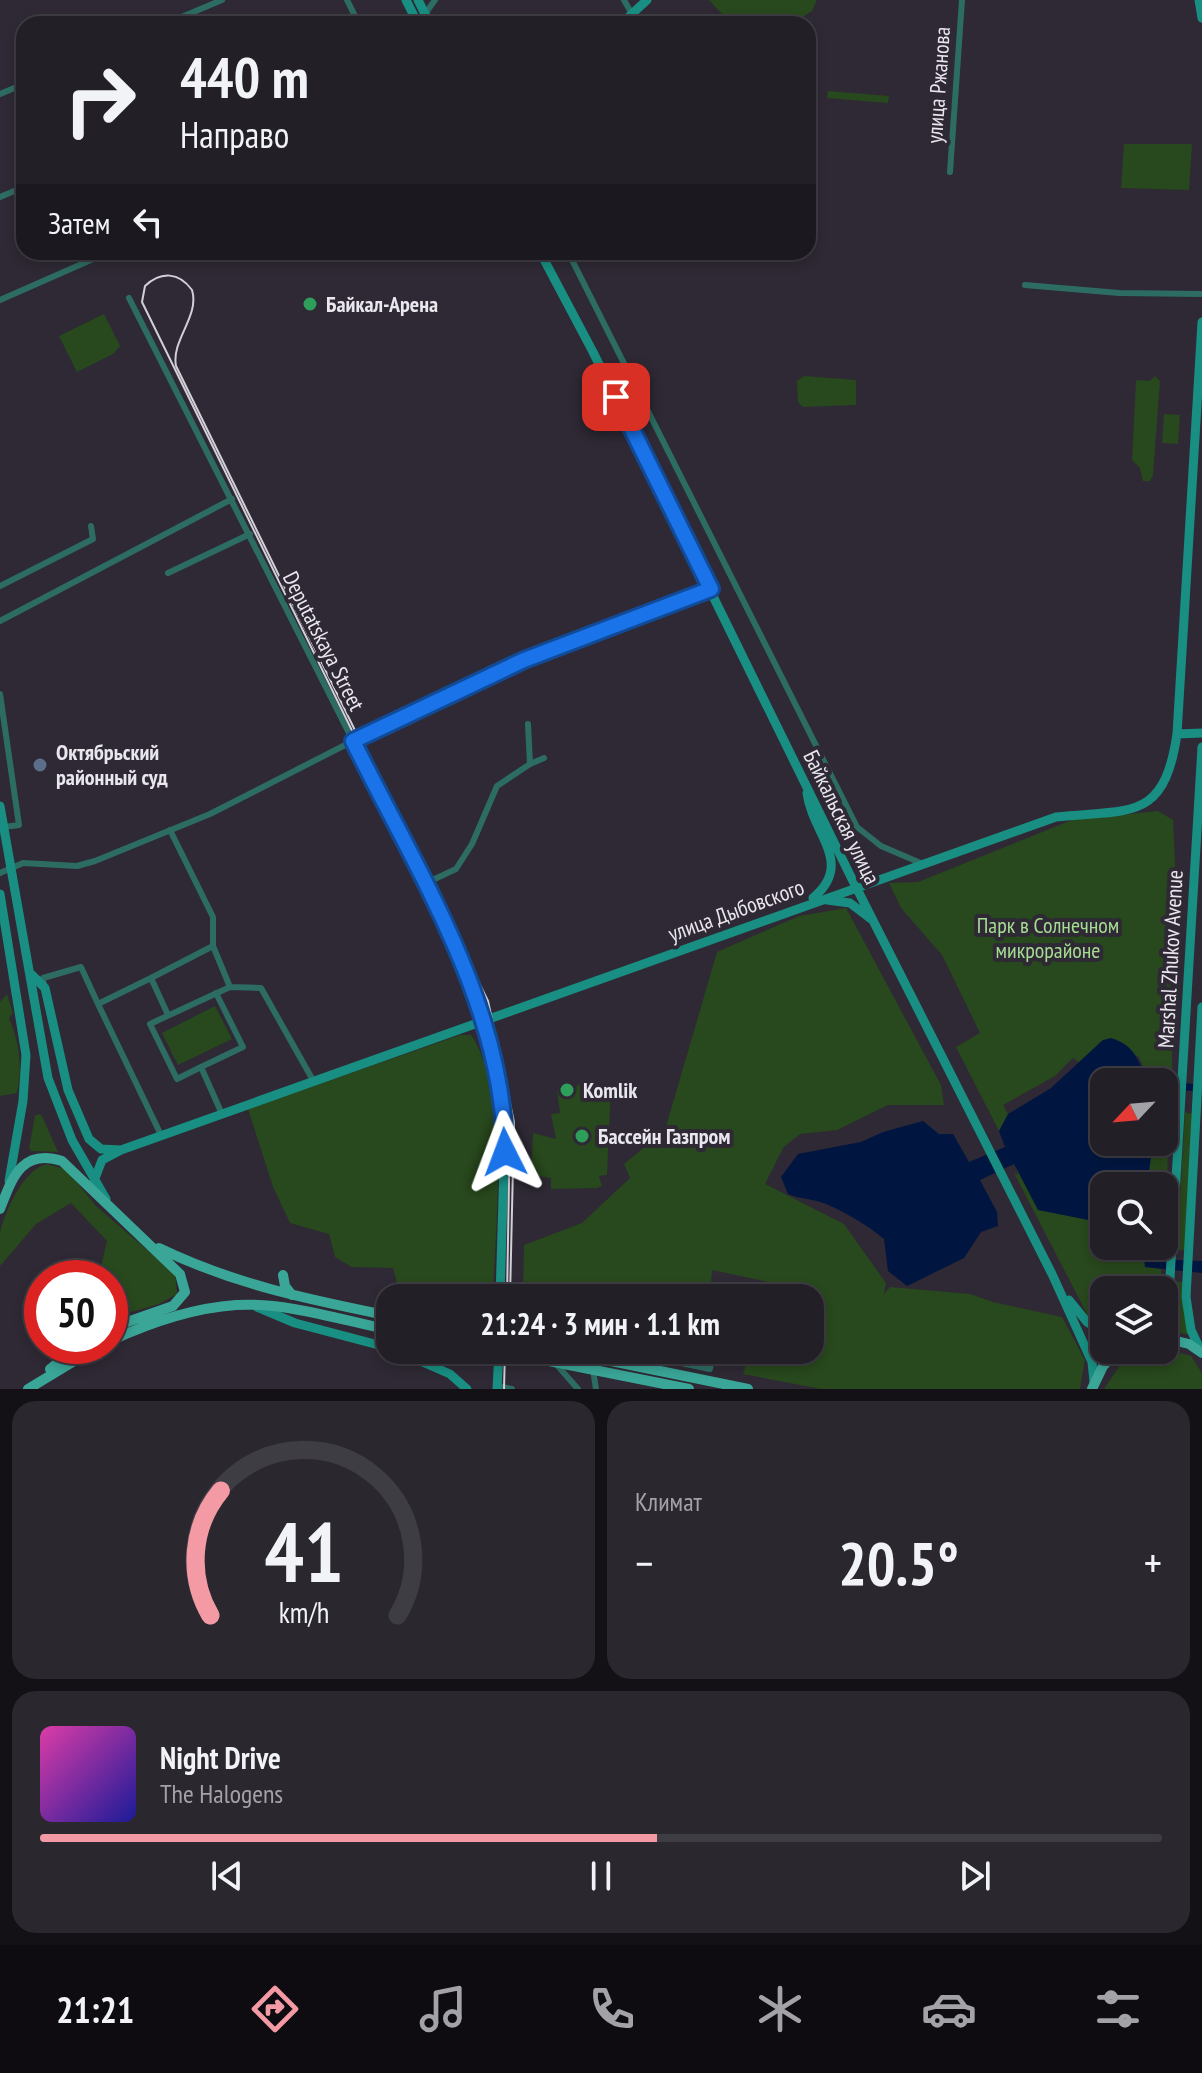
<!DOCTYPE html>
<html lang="ru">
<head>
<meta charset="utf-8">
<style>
  :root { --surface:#221f27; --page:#2a272f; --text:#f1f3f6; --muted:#a2a2a7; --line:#3f3d44; --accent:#f49aa5 }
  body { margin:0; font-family:"PT Sans Narrow",sans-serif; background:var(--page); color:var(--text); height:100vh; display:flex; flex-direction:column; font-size:30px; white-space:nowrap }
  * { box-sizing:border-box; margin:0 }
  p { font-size:26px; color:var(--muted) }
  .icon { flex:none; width:44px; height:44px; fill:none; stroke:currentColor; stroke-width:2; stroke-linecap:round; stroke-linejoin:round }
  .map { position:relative; height:1389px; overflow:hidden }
  .panel { display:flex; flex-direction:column; gap:12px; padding:12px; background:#131115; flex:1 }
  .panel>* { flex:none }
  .hud { position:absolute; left:16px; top:16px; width:800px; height:244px; border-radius:24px; box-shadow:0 4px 12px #0003,0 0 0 2px var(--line); background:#221f27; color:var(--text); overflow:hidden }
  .needle { width:52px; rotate:244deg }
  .fabs { position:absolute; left:1090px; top:1068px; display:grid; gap:16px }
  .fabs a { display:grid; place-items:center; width:88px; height:88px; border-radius:16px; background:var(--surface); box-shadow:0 4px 12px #0003,0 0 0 2px var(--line); font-size:40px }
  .speed { position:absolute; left:24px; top:1260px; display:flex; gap:16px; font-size:40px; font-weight:700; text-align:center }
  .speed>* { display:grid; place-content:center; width:104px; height:104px; border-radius:50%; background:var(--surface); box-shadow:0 4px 12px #0003,0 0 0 2px var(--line); line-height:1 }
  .speed .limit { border:12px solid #d22; background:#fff; color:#111 }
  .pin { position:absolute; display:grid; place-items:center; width:68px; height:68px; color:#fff; margin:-34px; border-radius:16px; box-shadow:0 4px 12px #0006 }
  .me { position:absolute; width:88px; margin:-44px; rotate:357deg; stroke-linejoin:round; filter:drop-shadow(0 0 6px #0008) }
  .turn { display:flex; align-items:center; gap:28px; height:168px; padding:0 32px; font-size:36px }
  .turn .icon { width:104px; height:104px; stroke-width:2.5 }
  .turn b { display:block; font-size:56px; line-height:68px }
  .then { display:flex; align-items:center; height:76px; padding:0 32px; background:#0003; gap:16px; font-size:30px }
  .big { font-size:60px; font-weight:600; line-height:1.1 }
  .panel .card { flex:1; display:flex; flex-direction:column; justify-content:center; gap:12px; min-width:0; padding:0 28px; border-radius:24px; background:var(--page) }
  .panel .dial { align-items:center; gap:0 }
  .dial svg { height:208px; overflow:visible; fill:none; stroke:var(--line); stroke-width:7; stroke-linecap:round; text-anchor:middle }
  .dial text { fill:var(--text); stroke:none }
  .song { display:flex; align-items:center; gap:24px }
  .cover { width:96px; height:96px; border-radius:12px; background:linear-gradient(135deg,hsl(320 70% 55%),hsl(240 70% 35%)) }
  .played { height:8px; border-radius:4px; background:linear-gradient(90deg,var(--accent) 55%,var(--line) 55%) }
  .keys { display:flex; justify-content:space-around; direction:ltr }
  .heat { display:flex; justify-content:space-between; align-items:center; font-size:44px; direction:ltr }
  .panel .tiles { flex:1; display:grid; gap:12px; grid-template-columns:1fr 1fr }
  .card:last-child { grid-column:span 2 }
  .trip { position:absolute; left:376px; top:1284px; width:448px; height:80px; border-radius:24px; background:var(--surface); box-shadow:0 4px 12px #0003,0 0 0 2px var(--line); font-weight:600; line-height:80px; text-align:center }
  .dock { display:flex; height:128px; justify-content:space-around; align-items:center; background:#0e0c10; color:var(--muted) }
  .dock .icon { width:56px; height:56px }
  .dock .on { color:var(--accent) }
  .dock b { font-size:36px; color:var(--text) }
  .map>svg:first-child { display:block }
  .green { fill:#28481d }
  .water { fill:#001640 }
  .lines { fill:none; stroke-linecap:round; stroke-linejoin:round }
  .street { stroke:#2d6c63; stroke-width:6 }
  .secondary { stroke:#188f82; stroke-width:9 }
  .primary { stroke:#3aa698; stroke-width:10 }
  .tram { stroke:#d2cfd7; stroke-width:2 }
  .primary-bridge { stroke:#3aa698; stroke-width:10 }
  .route-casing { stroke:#114b97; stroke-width:20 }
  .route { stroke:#1a73e8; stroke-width:14 }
  .leisure-dot { fill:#2e9e5b; stroke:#2e2934; stroke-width:3 }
  .service-dot { fill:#5c6f8a; stroke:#2e2934; stroke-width:3 }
  .labels { text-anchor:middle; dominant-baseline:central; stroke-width:8; stroke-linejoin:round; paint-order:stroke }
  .street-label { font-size:22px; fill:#e9e6ee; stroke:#2e2934 }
  .poi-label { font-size:22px; font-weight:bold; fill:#e9e6ee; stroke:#2e2934; text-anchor:start }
  .park-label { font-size:22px; fill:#a4dc91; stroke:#2e2934 }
</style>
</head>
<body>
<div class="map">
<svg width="1202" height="1389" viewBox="0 0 1202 1389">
  <rect width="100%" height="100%" fill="#2e2934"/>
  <!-- green -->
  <path class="green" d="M709 0H817L812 11 801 18 722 14Z
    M828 91 889 96 888 103 827 98Z
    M1124 144H1192L1189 190 1121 188Z
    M104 314 120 346 113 354 77 372 59 336Z
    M804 376 856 380V405L803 407 798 402 797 381Z
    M1155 376 1160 381 1153 475 1150 481H1143L1140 468 1132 460 1136 380 1150 381Z
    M1164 414 1180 415 1178 444 1162 443Z
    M1158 811 1173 820C1175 870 1179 921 1177 971 1175 1008 1170 1045 1173 1082L1148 1079 1139 1057 1103 1040 1079 1062 1073 1058 1055 1076 1003 1105 1008 1114 999 1131 956 1047 980 1033 942 955 901 908 889 883 918 882 1072 820Z
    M846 908 941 1085 944 1105H888L837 1130 800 1134 783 1148 765 1184 844 1224 886 1283 884 1294 890 1287 970 1294 993 1302 1062 1317 1085 1360 1080 1389H821L743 1374 751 1350H810V1298H768L773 1283 712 1270 710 1298H523L524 1245 582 1223 630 1178 624 1164 665 1130 717 952 799 916Z
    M7 994 13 1013 9 1018C19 1042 23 1066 17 1093L0 1096V1002Z
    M215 1006 232 1039 178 1065 162 1033Z
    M460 1035H471C511 1093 495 1228 493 1298H401L393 1268 352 1267 335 1257 329 1234 290 1223 273 1187 248 1109Z
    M577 1085 611 1086 607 1175 599 1176 602 1186 597 1188 551 1189V1178L531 1175 533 1133 556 1139 551 1114 560 1113 557 1091 574 1089 576 1092Z
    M1164 1090H1171L1164 1239V1186H1147L1153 1142H1164Z
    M1185 1112 1192 1114 1185 1250H1177Z
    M39 1114 42 1116 58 1152 31 1151 29 1148 35 1116Z
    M46 1164 66 1169 96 1206 175 1274 177 1294 159 1304 110 1318V1278H98L107 1241 71 1203 36 1224 0 1266C0 1256 0 1243 0 1233 5 1210 23 1171 46 1164Z
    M1015 1164 1039 1210 1104 1223V1246H1143L1145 1267 1161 1269 1162 1290H1104V1326L1088 1316 1014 1173 1018 1175Z
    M1173 1282H1183L1184 1313 1190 1335 1166 1331Z
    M1164 1348 1191 1356 1202 1373V1389H1104L1129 1352Z"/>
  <!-- water -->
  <path class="water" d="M1111 1038C1136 1046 1136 1059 1148 1079L1202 1085V1091L1164 1090V1082H1104V1142H1153L1147 1186H1104V1223L1038 1210 1014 1164 980 1180 997 1212 998 1226 981 1232 964 1258 907 1286 888 1271 884 1239C869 1226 832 1203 812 1200 803 1198 797 1198 788 1194L781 1177 798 1154 861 1142 883 1132 923 1121 939 1134H953L969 1162 1005 1147 999 1131 1008 1114 1051 1088 1103 1040Z
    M1143 1246H1148L1149 1259 1202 1261V1273L1145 1267Z"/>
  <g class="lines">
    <!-- street -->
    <path class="street" d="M347 0 359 24
      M624 0 632 14
      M425 14 435 0
      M165 24 222 0
      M0 94 24 84
      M950 172 962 0
      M0 197 24 187
      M568 252 857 827 881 846 923 864
      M1025 285 1119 293 1202 294
      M0 300 109 252
      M168 573 250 534
      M0 586 93 539 91 526
      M0 621 232 499
      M0 694 19 825 4 827
      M530 764 544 758
      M170 830 213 917V946
      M0 873 23 863 77 866 95 861 210 814 353 741 129 298
      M424 884 456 869 472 844 497 786 530 764 528 724
      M151 978 213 946 230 987
      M44 986 43 978 81 967 98 1004
      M201 1067 243 1047 216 993
      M222 1114 201 1067 177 1079 150 1024 230 987 261 988 314 1082
      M161 1135 98 1004 151 978 168 1015
      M556 1364 578 1389
      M593 1370 596 1389
      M654 1370 657 1358 710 1369 713 1350
      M498 1386 512 1389"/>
    <!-- secondary -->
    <path class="secondary" d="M406 0 418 24
      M418 0 430 24
      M1199 0 1202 18
      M621 24 647 0
      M540 252 593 352 851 877 1052 1274 1092 1362 1094 1382
      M1177 734 1202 733
      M807 793C812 834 855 863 813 898
      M0 806 48 1078 72 1140 106 1199
      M0 894 26 1055 23 1101 9 1181
      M827 900 850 903 871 919
      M32 975 45 988 68 1090 89 1139 101 1149 121 1150
      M94 1181 102 1160 121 1150 1056 817C1131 809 1164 822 1177 734L1202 322
      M500 1298 505 1130 476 995 353 741C426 706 498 670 572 640 618 621 666 610 711 589
      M1069 1300 1087 1322 1104 1333
      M257 1307 295 1323 390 1348
      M1164 1316 1170 1278 1202 747
      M395 1350 450 1374 467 1389
      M1201 1351 1191 1330 1186 1297 1202 1007
      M497 1389 499 1350"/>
    <!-- primary -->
    <path class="primary" d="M0 1209C12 1179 21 1148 62 1161L180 1274 185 1292 173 1306 110 1328
      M159 1248C236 1285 307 1299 390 1316
      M283 1275 285 1286 292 1295
      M1164 1338 1189 1344 1202 1353
      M110 1341C149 1323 193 1308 236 1305 286 1302 341 1320 390 1330
      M557 1350 748 1389
      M534 1358 689 1389
      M50 1369 78 1346
      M28 1389 99 1346
      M1092 1389 1103 1366 1118 1350"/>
    <!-- tram -->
    <path class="tram" d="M507 1298 510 1122 485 1002 142 302 145 286C161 271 179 272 192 290 200 316 171 340 176 366L488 1001 514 1122 510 1298
      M504 1389 505 1350"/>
    <!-- primary-bridge -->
    <path class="primary-bridge" d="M490 1350 534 1358"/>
  </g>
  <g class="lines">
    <!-- route casing -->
    <g class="route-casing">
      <path id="route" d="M505 1152C504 1004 416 870 353 741L524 660 711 589 616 397"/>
    </g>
    <!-- route -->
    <use href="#route" class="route"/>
  </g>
  <!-- markers -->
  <g class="leisure-dot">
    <circle cx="310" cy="304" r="8"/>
    <circle cx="567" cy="1090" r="8"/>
    <circle cx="582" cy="1136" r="8"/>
  </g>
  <circle class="service-dot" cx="40" cy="765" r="8"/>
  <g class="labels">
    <!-- street labels -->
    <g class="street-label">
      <text transform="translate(938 85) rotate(-86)">улица Ржанова</text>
      <text transform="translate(324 641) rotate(63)">Deputatskaya Street</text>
      <text transform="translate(842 817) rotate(64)">Байкальская улица</text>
      <text transform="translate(736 910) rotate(-20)">улица Дыбовского</text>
      <text transform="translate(1170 959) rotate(-87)">Marshal Zhukov Avenue</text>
    </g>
    <!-- poi labels -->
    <g class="poi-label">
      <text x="326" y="304">Байкал-Арена</text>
      <text x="56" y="752">Октябрьский<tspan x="56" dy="25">районный суд</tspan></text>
      <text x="583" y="1090">Komlik</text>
      <text x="598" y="1136">Бассейн Газпром</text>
    </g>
    <!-- park labels -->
    <g class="park-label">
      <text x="1048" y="925">Парк в Солнечном<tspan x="1048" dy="25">микрорайоне</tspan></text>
    </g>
  </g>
</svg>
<div class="fabs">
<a><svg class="needle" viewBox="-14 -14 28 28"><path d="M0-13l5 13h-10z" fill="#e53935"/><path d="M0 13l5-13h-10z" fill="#a2a2a7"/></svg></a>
<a><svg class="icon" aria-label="search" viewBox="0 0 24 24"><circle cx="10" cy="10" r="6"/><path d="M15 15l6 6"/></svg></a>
<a><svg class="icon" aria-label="layers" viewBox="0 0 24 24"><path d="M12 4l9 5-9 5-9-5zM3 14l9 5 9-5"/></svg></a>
</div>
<div class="speed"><div class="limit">50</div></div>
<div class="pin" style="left:616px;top:397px;background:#d93025"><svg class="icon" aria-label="arrive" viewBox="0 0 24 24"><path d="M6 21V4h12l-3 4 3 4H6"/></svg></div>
<svg class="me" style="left:505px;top:1152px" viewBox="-20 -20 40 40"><path d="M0-17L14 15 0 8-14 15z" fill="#1a73e8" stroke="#fff" stroke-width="4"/></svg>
<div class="trip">21:24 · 3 мин · 1.1 km</div>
<div class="hud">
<div class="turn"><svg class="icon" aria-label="right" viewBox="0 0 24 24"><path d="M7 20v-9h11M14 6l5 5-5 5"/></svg><div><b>440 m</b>Направо</div></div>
<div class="then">Затем<svg class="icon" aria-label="left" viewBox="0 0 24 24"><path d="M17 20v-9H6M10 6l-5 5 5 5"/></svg></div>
</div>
</div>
<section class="panel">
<div class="tiles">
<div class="card dial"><svg viewBox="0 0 100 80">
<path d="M14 69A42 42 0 1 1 86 69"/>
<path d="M14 69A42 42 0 0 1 18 21" stroke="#f49aa5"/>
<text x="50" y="56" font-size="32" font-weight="700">41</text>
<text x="50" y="72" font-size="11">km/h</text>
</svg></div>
<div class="card"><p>Климат</p>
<div class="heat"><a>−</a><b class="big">20.5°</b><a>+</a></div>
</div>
<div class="card">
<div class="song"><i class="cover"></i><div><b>Night Drive</b><p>The Halogens</p></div></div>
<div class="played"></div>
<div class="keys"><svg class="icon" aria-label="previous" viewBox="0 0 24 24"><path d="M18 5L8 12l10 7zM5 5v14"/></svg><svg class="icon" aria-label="pause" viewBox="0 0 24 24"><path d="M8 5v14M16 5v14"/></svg><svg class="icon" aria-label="next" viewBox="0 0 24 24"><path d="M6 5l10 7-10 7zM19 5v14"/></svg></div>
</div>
</div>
</section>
<nav class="dock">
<b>21:21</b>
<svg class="icon on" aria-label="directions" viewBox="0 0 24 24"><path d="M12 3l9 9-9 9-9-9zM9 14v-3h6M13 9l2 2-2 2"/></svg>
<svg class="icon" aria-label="music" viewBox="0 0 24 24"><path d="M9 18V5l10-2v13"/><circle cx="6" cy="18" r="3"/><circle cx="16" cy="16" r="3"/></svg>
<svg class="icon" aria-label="phone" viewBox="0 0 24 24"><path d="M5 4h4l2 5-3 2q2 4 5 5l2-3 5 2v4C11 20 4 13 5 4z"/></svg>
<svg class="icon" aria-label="climate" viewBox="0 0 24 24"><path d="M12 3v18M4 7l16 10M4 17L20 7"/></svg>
<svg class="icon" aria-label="car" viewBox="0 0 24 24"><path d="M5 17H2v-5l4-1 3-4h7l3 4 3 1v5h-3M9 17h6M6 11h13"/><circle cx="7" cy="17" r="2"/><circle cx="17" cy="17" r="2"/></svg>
<svg class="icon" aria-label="filters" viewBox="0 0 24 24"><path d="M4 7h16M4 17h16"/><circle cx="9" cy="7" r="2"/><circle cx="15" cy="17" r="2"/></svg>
</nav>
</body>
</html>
